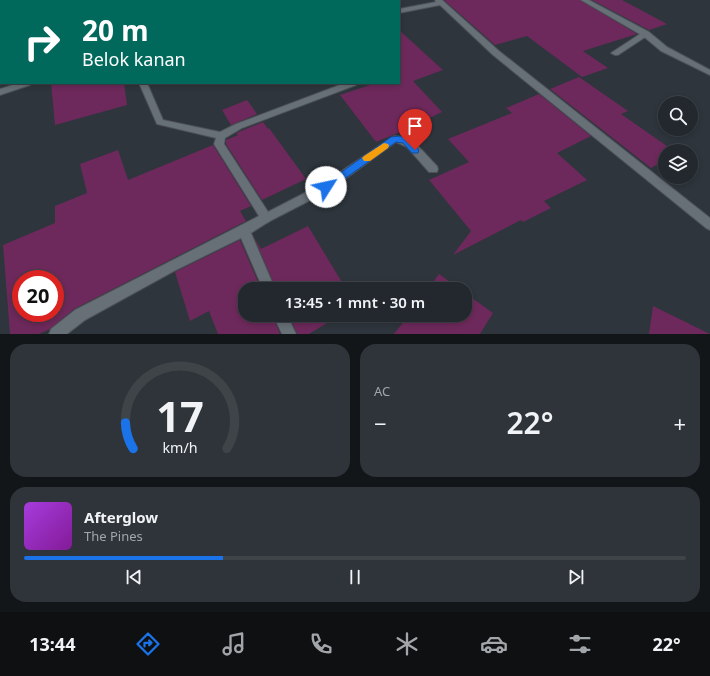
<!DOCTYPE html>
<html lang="id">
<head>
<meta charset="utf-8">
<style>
  :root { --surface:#22282d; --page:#2e3439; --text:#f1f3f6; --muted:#a2a6aa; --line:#3f4449; --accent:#1a73e8 }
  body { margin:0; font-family:"Noto Sans",sans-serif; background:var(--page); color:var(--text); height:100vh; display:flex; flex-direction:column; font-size:15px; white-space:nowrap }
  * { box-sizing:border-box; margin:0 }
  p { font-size:13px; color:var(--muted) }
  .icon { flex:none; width:22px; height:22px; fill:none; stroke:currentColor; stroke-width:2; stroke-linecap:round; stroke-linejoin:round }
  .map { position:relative; height:334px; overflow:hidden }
  .sheet { display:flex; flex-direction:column; gap:10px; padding:10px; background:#131619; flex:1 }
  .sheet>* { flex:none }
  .top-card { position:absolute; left:0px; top:0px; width:400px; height:84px; box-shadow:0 2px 6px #0003,0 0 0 1px var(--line); background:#00695c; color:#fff; overflow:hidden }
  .buttons { position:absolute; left:658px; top:96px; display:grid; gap:8px }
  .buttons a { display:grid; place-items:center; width:40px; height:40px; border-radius:50%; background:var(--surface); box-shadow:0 2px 6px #0003,0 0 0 1px var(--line); font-size:20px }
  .speed { position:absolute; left:12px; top:270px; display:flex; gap:8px; font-size:20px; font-weight:700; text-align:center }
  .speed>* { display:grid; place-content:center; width:52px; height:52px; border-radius:50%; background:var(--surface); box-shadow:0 2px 6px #0003,0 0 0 1px var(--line); line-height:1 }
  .speed .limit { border:6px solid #d22; background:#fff; color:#111 }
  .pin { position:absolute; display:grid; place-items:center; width:34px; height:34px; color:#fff; margin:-41px -17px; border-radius:50% 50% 50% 0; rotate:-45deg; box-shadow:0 0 4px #0007 }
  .pin .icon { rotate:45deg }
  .me { position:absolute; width:44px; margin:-22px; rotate:55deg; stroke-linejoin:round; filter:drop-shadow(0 0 3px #0008) }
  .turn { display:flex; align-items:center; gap:14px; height:84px; padding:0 16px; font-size:18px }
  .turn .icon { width:52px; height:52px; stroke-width:2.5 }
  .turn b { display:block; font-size:28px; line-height:34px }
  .big { font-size:30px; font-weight:600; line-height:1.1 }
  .sheet .card { flex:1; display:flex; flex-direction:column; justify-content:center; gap:6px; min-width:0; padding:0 14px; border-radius:16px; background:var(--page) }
  .sheet .dial { align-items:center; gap:0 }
  .dial svg { height:104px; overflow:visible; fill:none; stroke:var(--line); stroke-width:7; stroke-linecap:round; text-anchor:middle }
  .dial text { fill:var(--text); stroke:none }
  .song { display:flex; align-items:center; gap:12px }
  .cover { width:48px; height:48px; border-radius:6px; background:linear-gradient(135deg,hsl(280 70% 55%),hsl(290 70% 35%)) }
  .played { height:4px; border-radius:2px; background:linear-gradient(90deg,var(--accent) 30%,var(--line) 30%) }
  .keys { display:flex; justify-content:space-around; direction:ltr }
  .heat { display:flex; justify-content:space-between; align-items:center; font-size:22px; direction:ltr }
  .sheet .tiles { flex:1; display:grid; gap:10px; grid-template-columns:1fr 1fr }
  .card:last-child { grid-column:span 2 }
  .trip { position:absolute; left:238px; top:282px; width:234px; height:40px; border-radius:16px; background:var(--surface); box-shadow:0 2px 6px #0003,0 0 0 1px var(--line); font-weight:600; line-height:40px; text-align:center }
  .menu { display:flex; height:64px; justify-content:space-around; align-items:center; background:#0e1012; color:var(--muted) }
  .menu .icon { width:28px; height:28px }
  .menu .active { color:var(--accent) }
  .menu b { font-size:18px; color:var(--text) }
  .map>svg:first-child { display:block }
  .building { fill:#6d295b; fill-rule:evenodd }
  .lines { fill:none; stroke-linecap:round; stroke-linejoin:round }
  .lane-casing { stroke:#4b5156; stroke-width:2 }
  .street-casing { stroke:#4b5156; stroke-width:2 }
  .lane { fill:#676f77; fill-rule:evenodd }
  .street { fill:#676f77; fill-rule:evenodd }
  .route { fill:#1a73e8; stroke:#114b97 }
  .slow { fill:#f59e0b }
</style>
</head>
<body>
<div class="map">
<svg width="710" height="334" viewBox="0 0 710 334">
  <rect width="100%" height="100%" fill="#2e353c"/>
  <!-- building -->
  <path class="building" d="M444 0H580L637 34 583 51 608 68 582 77 527 36 495 45Z
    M592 0H622L667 24 649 30Z
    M399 30 443 70 413 81 442 112 400 132 376 142 340 95 376 83H399Z
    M579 77 628 111 621 114 674 151H665V160L651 168 550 89Z
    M51 83H124L127 105 55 125Z
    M539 94 591 136 557 153 587 180 544 201 551 208 523 222 521 220 453 255 471 231 429 180 469 162 448 139 512 113 506 108Z
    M247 100 257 114 231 125 222 110Z
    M263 122 268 129 269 128 306 179 262 200 226 144V140L238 135 236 133Z
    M213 145 251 206 240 211 246 221 74 309 50 329 39 334H10L3 245 55 223V206L87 193 80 164 118 150 128 180ZM21 279H55V313H21Z
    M308 226 346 289H276L254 237 261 249Z
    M240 240 261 289H245V315H272L280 334H218L209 311 190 321 175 272Z
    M439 274 460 289H428Z
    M465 293 493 313 480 334H394L409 315H465Z
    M653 306 710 334H649Z
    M289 315H340L309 334H297Z"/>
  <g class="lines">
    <!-- lane casing -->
    <g class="lane-casing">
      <path id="lane" d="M643 32H646L650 34 618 55H615L611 53Z
        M394 136C414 137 424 153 437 166L438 169 437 172H429L407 147 396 142 330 190 270 221 266 223 262 221 260 218 262 215 322 184Z"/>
    </g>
    <!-- street casing -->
    <g class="street-casing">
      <path id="street" d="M102 0H109V1H102Z
        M310 0H317V1H310Z
        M435 0H442L499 51 710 218V230L706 228 493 55 440 5 399 13V9L436 2Z
        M581 0H589L649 32 667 47 710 70V75L661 51 643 36Z
        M19 83H31L30 85 0 95V89Z
        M139 83H147L163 120 220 132 236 124 345 83H357L356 85 242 128 225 138 224 144 272 218 270 221 251 233 275 289H263L241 238 174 271 85 320 67 334H49L51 329 75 310 259 216 214 144 216 138 157 124Z
        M273 315H287L296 334H282Z"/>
    </g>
    <!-- lane -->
    <use href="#lane" class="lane"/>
    <!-- street -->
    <use href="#street" class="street"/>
  </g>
  <!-- route -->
  <path class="route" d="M400 136C408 138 414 143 419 150L418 153H412L403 143 396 142 329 190H323L321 187 323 185 391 137Z"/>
  <!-- slow -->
  <path class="slow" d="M384 143 388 144 389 146 388 148 370 161H364L362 158 364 156Z"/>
</svg>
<div class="buttons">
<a><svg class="icon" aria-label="search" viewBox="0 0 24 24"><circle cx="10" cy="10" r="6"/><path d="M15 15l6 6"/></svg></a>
<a><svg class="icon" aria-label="layers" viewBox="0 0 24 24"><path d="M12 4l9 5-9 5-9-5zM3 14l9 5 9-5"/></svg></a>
</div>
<div class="speed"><div class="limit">20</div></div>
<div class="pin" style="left:415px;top:150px;background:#d93025"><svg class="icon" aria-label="arrive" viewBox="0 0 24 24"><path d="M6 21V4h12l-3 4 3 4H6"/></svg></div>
<svg class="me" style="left:326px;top:187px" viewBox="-20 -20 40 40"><circle r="19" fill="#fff"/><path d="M0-13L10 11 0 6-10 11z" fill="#1a73e8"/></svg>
<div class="trip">13:45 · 1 mnt · 30 m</div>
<div class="top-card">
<div class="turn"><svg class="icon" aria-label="right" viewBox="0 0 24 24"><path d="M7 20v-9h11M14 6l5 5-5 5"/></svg><div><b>20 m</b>Belok kanan</div></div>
</div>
</div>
<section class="sheet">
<div class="tiles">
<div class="card dial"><svg viewBox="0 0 100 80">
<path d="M14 69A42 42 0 1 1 86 69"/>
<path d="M14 69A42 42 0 0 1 8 49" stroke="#1a73e8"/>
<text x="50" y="56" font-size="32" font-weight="700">17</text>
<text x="50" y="72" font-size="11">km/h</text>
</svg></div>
<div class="card"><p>AC</p>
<div class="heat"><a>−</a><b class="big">22°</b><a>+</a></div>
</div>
<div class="card">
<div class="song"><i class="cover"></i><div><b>Afterglow</b><p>The Pines</p></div></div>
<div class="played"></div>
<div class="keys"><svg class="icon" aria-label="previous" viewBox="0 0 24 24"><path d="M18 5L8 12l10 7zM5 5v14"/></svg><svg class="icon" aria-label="pause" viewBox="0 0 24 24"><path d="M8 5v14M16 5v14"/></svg><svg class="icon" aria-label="next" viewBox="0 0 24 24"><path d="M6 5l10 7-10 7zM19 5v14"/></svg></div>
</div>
</div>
</section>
<nav class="menu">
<b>13:44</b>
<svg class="icon active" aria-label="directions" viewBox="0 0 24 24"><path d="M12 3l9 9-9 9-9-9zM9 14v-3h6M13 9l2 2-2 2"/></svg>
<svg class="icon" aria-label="music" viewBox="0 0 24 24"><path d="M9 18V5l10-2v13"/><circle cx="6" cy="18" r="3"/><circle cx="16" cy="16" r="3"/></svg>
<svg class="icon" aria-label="phone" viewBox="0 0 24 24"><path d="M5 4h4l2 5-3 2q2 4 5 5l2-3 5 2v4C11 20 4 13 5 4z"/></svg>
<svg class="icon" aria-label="climate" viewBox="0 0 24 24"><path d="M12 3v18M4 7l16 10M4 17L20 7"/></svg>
<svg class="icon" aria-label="car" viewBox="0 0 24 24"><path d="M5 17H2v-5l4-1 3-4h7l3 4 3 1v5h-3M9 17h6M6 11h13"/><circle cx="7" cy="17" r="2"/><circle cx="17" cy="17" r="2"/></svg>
<svg class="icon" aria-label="filters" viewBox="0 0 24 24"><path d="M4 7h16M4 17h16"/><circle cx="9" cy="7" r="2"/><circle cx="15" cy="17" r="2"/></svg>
<b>22°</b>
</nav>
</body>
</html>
